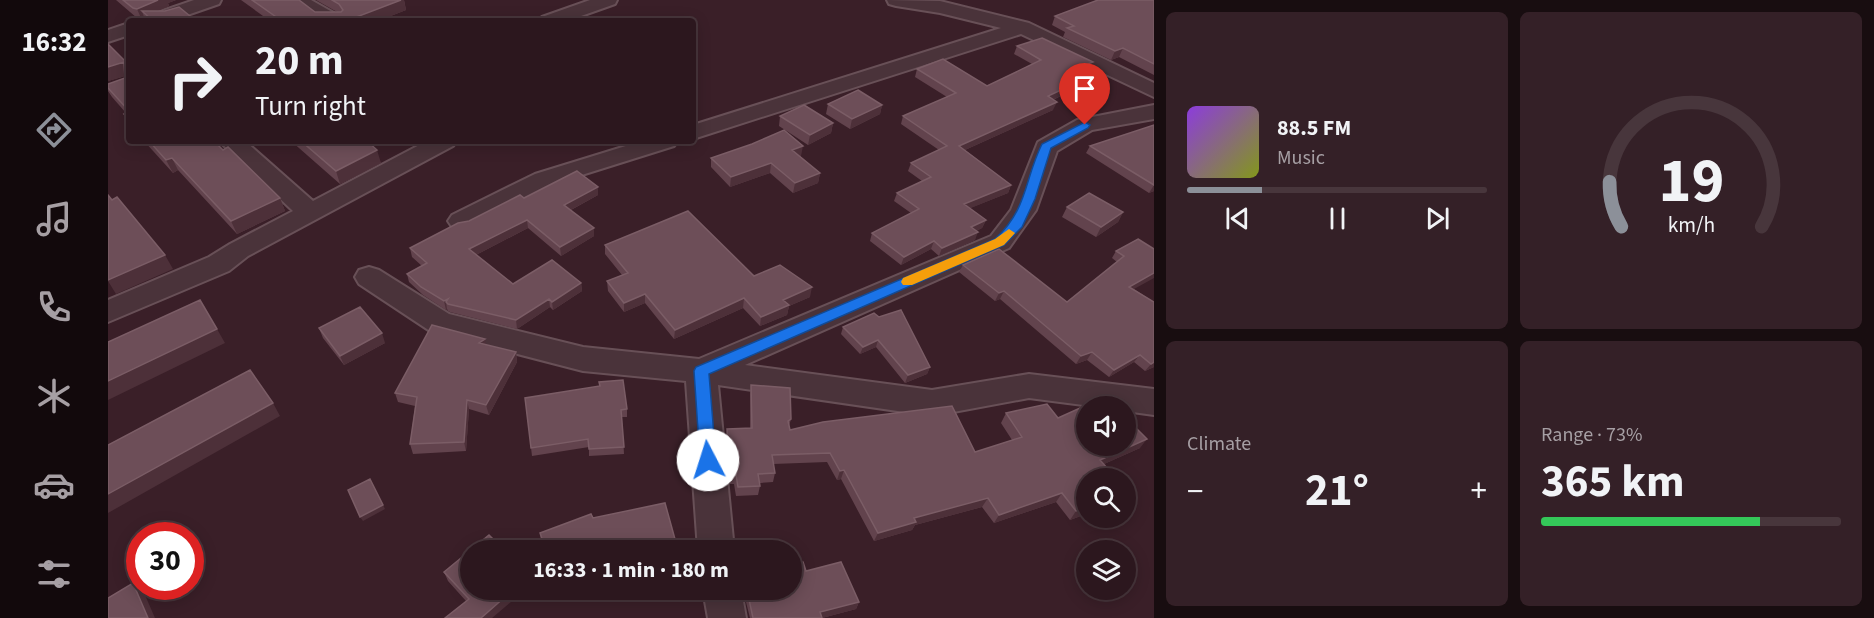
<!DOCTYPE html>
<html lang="en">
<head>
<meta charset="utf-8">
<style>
  :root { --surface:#2c171e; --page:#342027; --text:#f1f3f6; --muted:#a69fa4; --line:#48363c; --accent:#8c9099 }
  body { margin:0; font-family:"Source Sans 3",sans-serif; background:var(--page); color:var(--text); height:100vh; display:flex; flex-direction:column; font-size:22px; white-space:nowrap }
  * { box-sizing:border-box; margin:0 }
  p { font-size:20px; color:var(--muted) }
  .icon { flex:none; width:33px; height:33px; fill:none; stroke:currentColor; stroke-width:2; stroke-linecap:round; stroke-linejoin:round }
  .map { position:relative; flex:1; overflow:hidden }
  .drawer { display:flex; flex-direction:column; gap:12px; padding:12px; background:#180d10; width:720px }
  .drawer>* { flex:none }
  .hud { position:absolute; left:18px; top:18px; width:570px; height:126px; border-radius:6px; box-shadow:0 3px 15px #0003,0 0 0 2px var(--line); background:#2c171e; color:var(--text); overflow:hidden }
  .fabs { position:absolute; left:968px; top:396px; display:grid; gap:12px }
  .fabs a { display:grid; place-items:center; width:60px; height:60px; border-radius:50%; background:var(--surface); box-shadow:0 3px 15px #0003,0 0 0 2px var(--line); font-size:30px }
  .speed { position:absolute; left:18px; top:522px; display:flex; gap:12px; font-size:30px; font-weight:700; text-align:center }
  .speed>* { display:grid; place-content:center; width:78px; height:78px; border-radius:50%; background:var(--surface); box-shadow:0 3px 15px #0003,0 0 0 2px var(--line); line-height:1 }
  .speed .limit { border:9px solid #d22; background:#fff; color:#111 }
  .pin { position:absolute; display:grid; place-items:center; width:51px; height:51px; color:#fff; margin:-62px -26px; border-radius:50% 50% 50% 0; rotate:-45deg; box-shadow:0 0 6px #0007 }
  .pin .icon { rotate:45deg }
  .me { position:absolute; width:66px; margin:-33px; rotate:355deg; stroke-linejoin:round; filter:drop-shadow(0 0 4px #0008) }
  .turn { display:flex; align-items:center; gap:21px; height:126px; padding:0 30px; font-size:27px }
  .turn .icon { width:78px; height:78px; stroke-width:2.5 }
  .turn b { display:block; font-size:42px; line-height:51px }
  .big { font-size:45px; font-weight:700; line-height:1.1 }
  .drawer .tile { flex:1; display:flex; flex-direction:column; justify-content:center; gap:9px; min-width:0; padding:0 21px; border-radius:9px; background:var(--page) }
  .drawer .dial { align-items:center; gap:0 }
  .dial svg { height:156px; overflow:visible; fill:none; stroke:var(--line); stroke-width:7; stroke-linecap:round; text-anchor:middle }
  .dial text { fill:var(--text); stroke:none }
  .song { display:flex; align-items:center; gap:18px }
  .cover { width:72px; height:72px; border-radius:9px; background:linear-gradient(135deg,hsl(270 70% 55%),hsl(70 70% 35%)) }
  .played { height:6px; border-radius:3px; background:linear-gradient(90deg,var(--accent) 25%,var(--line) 25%) }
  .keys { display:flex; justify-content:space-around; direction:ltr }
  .heat { display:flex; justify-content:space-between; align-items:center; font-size:33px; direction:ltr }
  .charge { height:9px; border-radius:4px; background:linear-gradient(90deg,#34c759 73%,var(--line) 0) }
  .drawer .tiles { flex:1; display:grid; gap:12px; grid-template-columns:repeat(2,1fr) }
  .trip { position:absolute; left:352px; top:540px; width:342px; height:60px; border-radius:30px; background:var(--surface); box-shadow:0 3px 15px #0003,0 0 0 2px var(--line); font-weight:700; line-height:60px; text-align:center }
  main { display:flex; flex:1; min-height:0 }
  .tabs { display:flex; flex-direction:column; width:108px; justify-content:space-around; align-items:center; background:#12090c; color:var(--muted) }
  .tabs .icon { width:42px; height:42px }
  .tabs .current { color:var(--accent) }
  .tabs b { font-size:27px; color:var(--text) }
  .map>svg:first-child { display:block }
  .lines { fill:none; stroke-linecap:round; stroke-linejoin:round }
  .minor-casing { stroke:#685057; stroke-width:4 }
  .minor { fill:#4a333a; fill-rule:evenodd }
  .wall { fill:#62434d }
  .shaded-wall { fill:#4d3039 }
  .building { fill:#6d4e58; stroke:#7b5d66; stroke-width:1.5 }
  .route { fill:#1a73e8; stroke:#114b97; stroke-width:1.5 }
  .slow { fill:#f59e0b }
</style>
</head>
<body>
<main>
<nav class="tabs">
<b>16:32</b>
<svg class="icon current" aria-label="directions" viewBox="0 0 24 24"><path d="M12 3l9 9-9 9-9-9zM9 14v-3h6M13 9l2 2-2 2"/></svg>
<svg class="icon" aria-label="music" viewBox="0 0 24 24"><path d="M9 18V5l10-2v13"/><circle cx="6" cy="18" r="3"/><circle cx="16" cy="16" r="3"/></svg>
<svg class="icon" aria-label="phone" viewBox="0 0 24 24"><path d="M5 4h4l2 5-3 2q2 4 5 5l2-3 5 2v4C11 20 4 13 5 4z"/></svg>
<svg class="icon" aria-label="climate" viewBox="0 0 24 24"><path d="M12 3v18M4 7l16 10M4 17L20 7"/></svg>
<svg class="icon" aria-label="car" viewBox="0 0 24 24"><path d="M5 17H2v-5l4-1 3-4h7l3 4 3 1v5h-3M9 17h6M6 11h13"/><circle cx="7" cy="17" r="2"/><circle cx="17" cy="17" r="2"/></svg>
<svg class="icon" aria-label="filters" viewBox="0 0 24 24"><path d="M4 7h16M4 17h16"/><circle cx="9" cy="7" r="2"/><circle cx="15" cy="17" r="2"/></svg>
</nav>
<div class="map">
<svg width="1046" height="618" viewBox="0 0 1046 618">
  <rect width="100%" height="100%" fill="#3a1f28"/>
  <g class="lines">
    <!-- minor casing -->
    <g class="minor-casing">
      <path id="minor" d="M86 0H113L111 4 62 21H34L37 17Z
        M181 0H203L233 17 236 21H212Z
        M482 0H509L507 4 459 21H431L434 17Z
        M779 0 832 1 921 23 1046 83V97L913 34 585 139V125L893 28 832 13 788 6 781 4Z
        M21 23V35L0 42V30Z
        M1046 105V119L984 130 949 151 928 210 901 248 637 365 824 390 921 374 1046 389V415L1017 411V406H983L921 398 824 416 610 385 626 550H590L578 381 475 371 332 334 322 331 251 284 247 277 251 270 261 267 271 270 341 314 475 347 591 359 883 236 903 210 930 142 969 120Z
        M111 141H137L205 201 319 141H349L345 146 140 256 121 271 0 322V300L101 257 122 244 185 211Z
        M534 141H570L566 146 445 184 362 227 353 229 344 227 340 221 344 215 427 174Z
        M595 590H633L638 618H600Z"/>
    </g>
    <!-- minor -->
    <use href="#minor" class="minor"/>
  </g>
  <!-- wall -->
  <path class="wall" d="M8 0H68L60 3 61 6 49 11 88 21H38L36 17 33 18H29Z
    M133 0H191L207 12H229L208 0H296L298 10 270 21H162Z
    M1046 0V75L1011 57 1003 60 955 37 957 32 944 25 947 16Z
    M909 46 982 69 971 74 979 78 975 85 945 100V110L857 150 903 185 900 193 862 208 878 220 874 228 868 231 867 240 831 256 823 249 793 265 762 241 764 233 803 213 786 201 789 193 814 181 800 171 803 163 831 150 793 124 795 116 839 97 807 77 809 69 879 86 924 64 906 54Z
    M21 65V123L16 114 18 113 4 97 0 91V84L17 78V76L0 81Z
    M720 104 774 105 772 114 742 129 718 114Z
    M672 116 725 123 723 133 700 145 671 126Z
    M1046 125V191L1041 193 978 153 982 146Z
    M36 141H106L115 150 172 198 177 211 129 234 70 170 65 173Z
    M183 141H259L273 163 232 184Z
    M692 156 712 173 710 183 685 193 662 173 622 187 603 167V158L693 156Z
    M490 195 463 210 486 236 453 256 420 228 368 255 405 284 473 283 474 291 445 310 442 307 409 329 342 312 340 311 339 309 338 310 315 295 301 282 299 274 314 266 304 257 302 248 361 221 416 198Z
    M959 207 1015 212 1010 222 988 237 954 217Z
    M1030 239 1026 289 1046 302V367L1037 371 1026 362 1001 377 979 360 968 364 892 299 887 301 851 272 855 265 959 302 1009 262 1004 258 1008 251Z
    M497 245 646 276 702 297 681 306 679 315 652 326 635 308 566 339 537 303 516 312 500 291 499 281 514 275 497 254Z
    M766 313 822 367 819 374 797 383 768 347 752 354 733 334 735 327Z
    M211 328 277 343 236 365 215 338Z
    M378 345 408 352 409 362 381 415 361 409 358 451 305 454 302 444 307 406 290 402 287 393Z
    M643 385 683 419 681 426 682 430 867 452 904 440 893 423 898 413 950 418 1032 448 996 464 978 514 962 520 948 502 886 523 874 507 807 525 804 530 766 541 733 479 729 480 719 462 665 464 667 473 665 482 652 483V486L650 495 628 496 626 484H622L617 439 619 429 642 428V394Z
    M417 398 519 409V417H514L516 454 481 456V447L424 456Z
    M485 518 570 550H437L433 542 432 533Z
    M698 571 751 602 748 609 714 618H642L635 590H684Z
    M336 572 384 618 358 601 340 581Z"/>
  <!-- shaded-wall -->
  <path class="shaded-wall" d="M50 0H68L60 3 61 6 39 16 34 11 36 17 33 18 29 9Z
    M293 0H296L298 10 270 21H238Z
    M1015 48 1011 57 1003 60 1007 51Z
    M16 62 21 75 0 81V67Z
    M985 62 982 69 961 78 965 70Z
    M979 78 975 85 936 104 940 96Z
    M949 102 945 110 848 154 851 146Z
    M774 105 772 114 742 129 744 119Z
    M725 123 723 133 700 145 702 135Z
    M695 146 693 156 682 160 684 150Z
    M269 150 273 163 232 184 228 171Z
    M64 158 70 170 65 173 58 160Z
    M663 163 662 173 622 187 623 177Z
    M712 173 710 183 685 193 687 183Z
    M903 185 900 193 853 212 856 204Z
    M1046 185V191L1041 193Z
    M490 187V195L457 213 456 205Z
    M172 198 177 211 129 234 123 221Z
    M1015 212 1010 222 988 237 993 227Z
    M419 220 420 228 362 258 361 249Z
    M878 220 874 228 860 235 863 227Z
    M486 228V236L453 256 452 247Z
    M870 232 867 240 831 256 834 248Z
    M826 241 823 249 793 265 796 257Z
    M57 255 65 269 8 294 0 281V280Z
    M1046 273V278L1017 294 1021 287Z
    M473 283 474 291 445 310 444 302Z
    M704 287 702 297 681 306 679 315 652 326 653 317 675 300Z
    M896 291 892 299 887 301 891 293Z
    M537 294V303L516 312V303Z
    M636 298 635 308 566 339 567 330Z
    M340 299 338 302 339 309 338 310 336 301Z
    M441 299 442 307 409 329 408 320Z
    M109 329 117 343 0 400V381Z
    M274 333 277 343 236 365 232 356Z
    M377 339 379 349 371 343Z
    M770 340 768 347 752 354 755 347Z
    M408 352 409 362 381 415 378 405Z
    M984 352 979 360 968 364 973 356Z
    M1032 355 1026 362 1001 377 1006 370Z
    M1046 362V367L1037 371 1043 364Z
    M822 367 819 374 797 383 800 375Z
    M359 400 361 409 358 451 356 442Z
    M165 403 172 416 0 513V494Z
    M1039 439 1032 448 985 469 992 460Z
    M736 470 733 479 729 480 732 471Z
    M954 493 948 502 886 523 891 515Z
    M880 498 874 507 807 525 804 530 766 541 770 533 806 518Z
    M275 505 277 509 255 521 252 517Z
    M978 508V514L962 520 968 511Z
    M25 583 37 595 47 618H40Z
    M405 590H417L384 618H373Z
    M520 590H530L520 592Z
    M751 602 748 609 714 618 712 612Z"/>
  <!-- building -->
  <path class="building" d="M15 0H50L29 9 25 8Z
    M144 0H191L207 12H233L235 10 231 4 224 0H293L238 21H174Z
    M990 0H1046V64L1015 48 1007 51 959 28 966 26 947 16Z
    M71 7 88 21H45L34 11H57Z
    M934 38 985 62 965 70 979 78 940 96 949 102 851 146 903 185 856 204 878 220 863 227 870 232 834 248 826 241 796 257 764 233 811 209 789 193 823 177 803 163 839 146 795 116 848 93 809 69 835 59 879 86 933 60 909 46Z
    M0 44 21 65V111L0 88V84L17 78 16 62 0 67Z
    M750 90 774 105 744 119 720 104Z
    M696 105 725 123 702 135 672 116Z
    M21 112V119L16 114Z
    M1046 125V185L982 146Z
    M676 130 695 146 684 150 712 173 687 183 663 163 623 177 603 158 644 144Z
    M41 141H106L115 150 120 147 172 198 123 221 64 158 58 160Z
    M193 141H259L269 150 228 171Z
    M469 171 490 187 456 205 486 228 452 247 419 220 361 249 405 284 444 260 473 283 444 302 441 299 408 320 340 304 338 302 340 299 336 301 313 287 299 274 319 263 302 248 350 223 361 221 412 195 416 198Z
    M981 193 1015 212 993 227 959 207Z
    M0 195 4 200 9 197 57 255 0 280Z
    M580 211 646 276 672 265 704 287 675 300 681 305 653 317 636 298 567 330 537 294 516 303 499 281 520 273 497 245Z
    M1030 239 1046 249V273L1021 287 1046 302V362L1043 364 1032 355 1006 370 984 352 973 356 896 291 891 293 855 265 891 249 959 302 1016 256 1008 251Z
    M92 300 109 329 0 381V342Z
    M252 307 274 333 232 356 211 328Z
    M793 310 822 367 800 375 770 340 755 347 735 327 766 313 771 317Z
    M324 325 377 339 371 343 408 352 378 405 359 400 356 442 302 444 309 397 287 393Z
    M142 370 165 403 0 494V445Z
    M515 380 519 409 513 410 516 447 481 449 480 439 423 448 417 398 492 386 491 382Z
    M643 385 682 388 683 419 680 421 682 430 715 422 844 406 867 452 914 437 898 413 939 404 950 418 992 399H998L1006 406H978V446H1017V417L1039 439 992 460 1008 478H978V508L968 511 954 493 891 515 880 498 806 518 808 522 770 533 736 470 732 471 722 453 664 455 667 473 650 474 652 486 630 487 628 475H623L619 429 644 428Z
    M262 479 275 505 252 517 240 490Z
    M557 503 570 550H438L432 533 483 514 485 518Z
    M381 535 396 550H363V590H405L373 618H337L361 599 336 572Z
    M695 562 698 571 733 562 751 602 712 612 714 618H645L639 590H684V564Z
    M25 583 40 618H0V598Z"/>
  <!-- route -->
  <path class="route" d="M977 122 982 125 980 128 943 148 927 199 914 227 896 245 601 374 608 460 606 464 600 466 595 464 592 460 586 371 588 367 887 239C920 209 916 180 934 144Z"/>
  <!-- slow -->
  <path class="slow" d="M901 229 907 233 896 245 804 285H795L793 282 795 278 887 239Z"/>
</svg>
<div class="fabs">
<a><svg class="icon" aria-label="sound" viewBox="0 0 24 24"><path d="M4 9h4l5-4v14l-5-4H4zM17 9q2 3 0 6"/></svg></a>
<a><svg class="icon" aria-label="search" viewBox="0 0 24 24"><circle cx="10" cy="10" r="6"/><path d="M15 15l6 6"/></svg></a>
<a><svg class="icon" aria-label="layers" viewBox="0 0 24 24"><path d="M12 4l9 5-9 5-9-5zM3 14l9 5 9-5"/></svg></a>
</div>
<div class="speed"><div class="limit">30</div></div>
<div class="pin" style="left:977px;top:125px;background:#d93025"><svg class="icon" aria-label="arrive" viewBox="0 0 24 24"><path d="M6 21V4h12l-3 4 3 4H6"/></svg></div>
<svg class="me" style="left:600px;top:460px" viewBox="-20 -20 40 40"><circle r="19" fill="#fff"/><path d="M0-13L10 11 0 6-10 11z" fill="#1a73e8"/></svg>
<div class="trip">16:33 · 1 min · 180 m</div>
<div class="hud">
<div class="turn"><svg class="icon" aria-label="right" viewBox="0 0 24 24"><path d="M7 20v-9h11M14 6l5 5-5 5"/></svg><div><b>20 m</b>Turn right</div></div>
</div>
</div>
<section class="drawer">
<div class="tiles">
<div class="tile">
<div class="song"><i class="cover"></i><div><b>88.5 FM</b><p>Music</p></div></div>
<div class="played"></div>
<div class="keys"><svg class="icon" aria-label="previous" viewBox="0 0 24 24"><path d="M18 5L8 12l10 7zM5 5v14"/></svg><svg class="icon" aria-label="pause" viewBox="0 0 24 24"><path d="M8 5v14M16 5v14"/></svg><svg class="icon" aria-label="next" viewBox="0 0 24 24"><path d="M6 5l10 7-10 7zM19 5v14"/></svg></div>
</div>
<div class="tile dial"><svg viewBox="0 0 100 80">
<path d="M14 69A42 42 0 1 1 86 69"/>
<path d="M14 69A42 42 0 0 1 8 46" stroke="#8c9099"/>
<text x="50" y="56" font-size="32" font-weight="700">19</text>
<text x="50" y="72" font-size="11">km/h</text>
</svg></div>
<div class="tile"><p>Climate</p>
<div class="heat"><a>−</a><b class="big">21°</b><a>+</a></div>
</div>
<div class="tile"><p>Range · 73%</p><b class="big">365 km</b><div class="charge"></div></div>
</div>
</section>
</main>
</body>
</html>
